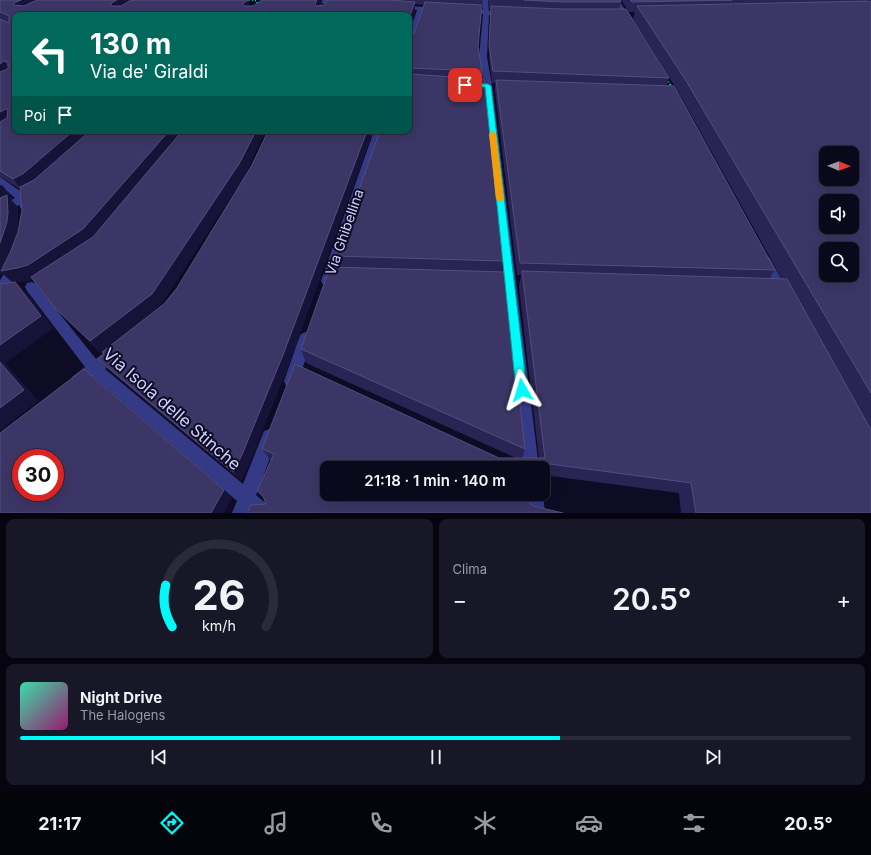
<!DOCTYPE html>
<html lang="it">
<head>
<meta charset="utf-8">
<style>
  :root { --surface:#0a091b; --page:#181728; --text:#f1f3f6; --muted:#999aa3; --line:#2a2a3a; --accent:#00faf9 }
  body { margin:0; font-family:Inter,sans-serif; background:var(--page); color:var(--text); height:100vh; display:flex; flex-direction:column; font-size:15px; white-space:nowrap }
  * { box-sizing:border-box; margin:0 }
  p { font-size:13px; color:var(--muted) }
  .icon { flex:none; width:22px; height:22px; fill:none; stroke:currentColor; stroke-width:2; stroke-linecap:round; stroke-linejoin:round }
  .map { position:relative; height:513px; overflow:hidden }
  .panel { display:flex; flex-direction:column; gap:6px; padding:6px; background:#06050f; flex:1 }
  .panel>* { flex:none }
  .top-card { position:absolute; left:12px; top:12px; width:400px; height:122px; border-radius:8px; box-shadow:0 4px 16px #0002,0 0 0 1px var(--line); background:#00695c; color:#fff; overflow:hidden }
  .needle { width:26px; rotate:91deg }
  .controls { position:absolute; left:819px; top:146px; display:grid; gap:8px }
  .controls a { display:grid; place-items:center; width:40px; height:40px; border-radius:8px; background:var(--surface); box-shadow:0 4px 16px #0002,0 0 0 1px var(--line); font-size:20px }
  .speed { position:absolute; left:12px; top:449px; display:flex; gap:8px; font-size:20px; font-weight:700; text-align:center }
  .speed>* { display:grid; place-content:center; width:52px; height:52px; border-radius:50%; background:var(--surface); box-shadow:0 4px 16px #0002,0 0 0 1px var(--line); line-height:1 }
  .speed .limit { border:6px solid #d22; background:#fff; color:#111 }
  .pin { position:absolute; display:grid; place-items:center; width:34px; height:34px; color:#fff; margin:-17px; border-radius:8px; box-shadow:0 2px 6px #0006 }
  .me { position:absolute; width:44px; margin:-22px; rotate:353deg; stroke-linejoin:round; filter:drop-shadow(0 0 3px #0008) }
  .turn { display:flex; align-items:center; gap:14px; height:84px; padding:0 12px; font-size:18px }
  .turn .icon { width:52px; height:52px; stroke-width:2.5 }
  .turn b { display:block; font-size:28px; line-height:34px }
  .then { display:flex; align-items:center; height:38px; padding:0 12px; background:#0003; gap:8px; font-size:15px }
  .big { font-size:30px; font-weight:600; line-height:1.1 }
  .panel .tile { flex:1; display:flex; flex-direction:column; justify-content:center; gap:6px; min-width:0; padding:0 14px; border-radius:8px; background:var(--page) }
  .panel .dial { align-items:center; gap:0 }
  .dial svg { height:104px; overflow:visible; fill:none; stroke:var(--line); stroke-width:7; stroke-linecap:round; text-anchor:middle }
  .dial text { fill:var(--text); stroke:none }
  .song { display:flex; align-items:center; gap:12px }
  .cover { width:48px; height:48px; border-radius:6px; background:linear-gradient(135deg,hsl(160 70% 55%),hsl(320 70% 35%)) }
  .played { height:4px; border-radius:2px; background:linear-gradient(90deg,var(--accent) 65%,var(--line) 65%) }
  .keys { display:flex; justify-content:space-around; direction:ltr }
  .heat { display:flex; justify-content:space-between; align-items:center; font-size:22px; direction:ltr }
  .panel .tiles { flex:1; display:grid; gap:6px; grid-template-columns:1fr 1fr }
  .tile:last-child { grid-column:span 2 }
  .trip { position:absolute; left:320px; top:461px; width:230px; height:40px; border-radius:8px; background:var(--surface); box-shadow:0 4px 16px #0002,0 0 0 1px var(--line); font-weight:600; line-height:40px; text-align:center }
  .tabs { display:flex; height:64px; justify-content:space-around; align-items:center; background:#04040b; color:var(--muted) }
  .tabs .icon { width:28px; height:28px }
  .tabs .on { color:var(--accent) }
  .tabs b { font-size:18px; color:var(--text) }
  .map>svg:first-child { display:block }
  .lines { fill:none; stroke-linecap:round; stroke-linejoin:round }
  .path-far1 { stroke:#25bda4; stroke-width:1.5; stroke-dasharray:1 2; stroke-linecap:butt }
  .path { stroke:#25bda4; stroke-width:2; stroke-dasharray:1.5 2.5; stroke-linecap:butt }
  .minor { fill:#343a86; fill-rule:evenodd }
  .wall { fill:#292453 }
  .shaded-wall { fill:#161338 }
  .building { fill:#3b3665; stroke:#524e7e; fill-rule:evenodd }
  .route { fill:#00faf9; stroke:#00a2a2 }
  .slow { fill:#f59e0b }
  .labels { text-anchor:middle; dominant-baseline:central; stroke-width:4; stroke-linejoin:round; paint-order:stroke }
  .street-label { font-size:14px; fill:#d0cfff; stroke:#0e0c24 }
  .near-street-label { font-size:17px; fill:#d0cfff; stroke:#0e0c24 }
</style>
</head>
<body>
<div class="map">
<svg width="871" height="513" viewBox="0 0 871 513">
  <rect width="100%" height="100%" fill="#0e0c24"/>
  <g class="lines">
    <!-- path-far1 -->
    <path class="path-far1" d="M249 0 257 1V6
      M667 79 670 85"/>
    <!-- path -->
    <path class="path" d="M670 84 672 88"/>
    <!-- minor -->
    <path class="minor" d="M303 0H329L345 3 342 5 306 2Z
      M482 0H488L489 11H506L509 13 506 15H489L487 57 492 86 539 468H523L484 86 479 57 483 14H466L463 12 466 10H483Z
      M613 0H619L633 23 632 24H628Z
      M398 5 438 8 441 10 438 12 424 11 413 44 409 46V34L417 10 396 8V6Z
      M374 131H384L333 281 331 284 327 286 323 284 321 281Z
      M0 177 23 193 34 189 38 190 39 192 29 200 30 206 29 209H21L19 205 0 215V206L15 198 0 185Z
      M765 255 769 257 787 289 788 293 787 297 782 298 777 297 759 260 761 257Z
      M16 259 20 261 22 264 5 295 0 296V280L12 261Z
      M31 282 35 283 96 359C103 354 110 345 120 349L122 353 120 357 105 369 243 484 264 431 270 429 276 431 278 437 256 495 270 507 273 513H232L237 501 94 377 77 389 72 387 70 382 72 377 85 367 27 291 25 287 27 283Z
      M306 332 311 334 313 338 298 381 296 386 291 388 286 386 284 381 299 338 301 334Z
      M525 494H543L545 513H527Z"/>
  </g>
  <!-- wall -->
  <path class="wall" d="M0 0 250 6 322 4V5H324L327 0H482L478 47 482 71V79L503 261 502 271 525 449 522 458H539L519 287 521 275H517L495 91V83H492L489 57 491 9H490L488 0H620L621 2 619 9 669 78 667 86 775 270 769 279H782L679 93 633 19 635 12H629L621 0H868L867 1H871V513H681L679 493 543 475V468H327L266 504 265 500 257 491 271 461 262 449 499 458H516L306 363 301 349 338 267 335 256 409 131V36L414 33 424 5 415 4V12L409 29V15L15 131H265L244 176 160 306 100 352 67 320 55 308 32 279 29 281 16 282 27 294 53 328 5 363 38 401 0 430V284L12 282 2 273V185L12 198 10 199 18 207V234L22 210 20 189 0 177Z
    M268 131H373L288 366 248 466 241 480 109 370 98 359 164 304 177 288 252 165Z"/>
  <!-- shaded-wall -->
  <path class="shaded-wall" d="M21 0H49L20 14 13 5 14 3Z
    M117 0H138L116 14 111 6V3Z
    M249 0 251 10 246 14 243 3Z
    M317 0H322V4L317 14 315 4Z
    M415 2V12L409 29V18Z
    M4 61 12 72 0 80V64Z
    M6 109 14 121 0 128V112Z
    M73 131H95L23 191 13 179Z
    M169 131H185L92 241 39 277 29 281 16 282 27 294 53 328 5 363 38 401 0 430V345L13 283 2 273 0 277V186L2 185 12 198 10 199 18 207V235Z
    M256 131H265L244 176 160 306 100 352 90 341Z
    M367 131H373L288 366 248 466 241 480 233 472Z
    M224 490 232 498 224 513H211Z"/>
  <!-- building -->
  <path class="building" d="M0 0H21L14 3 13 5 24 6 37 0H117L111 3V6H121L131 0H249L243 3 244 6H253L262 0H317L315 4 316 6 324 5 327 0H390L415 2 409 18V15H15V131H73L24 173 13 179 0 171V122L7 118 8 109H6L0 112V72L8 69V62L4 61 0 64V19L9 23V16L0 12Z
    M524 0H620L621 2H562Z
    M630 0H732L632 2Z
    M871 1V393L685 79 637 6ZM826 153H852V179H826ZM826 201H852V227H826ZM826 249H852V275H826Z
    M425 2 482 5 478 46 482 71 409 68V36L414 33Z
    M491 6 562 9H626L669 78 493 71 489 46Z
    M409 74 484 79 503 261 335 256 380 131H409Z
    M496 80 674 86 775 270 520 263Z
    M90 131H169L83 229 28 265 17 268 1 271 10 253 18 232 22 210 20 187 34 180Z
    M182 131H256L239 164 152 294 90 341 55 308 31 277 93 237Z
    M268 131H367L283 355 241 457 233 472 98 359 104 354 102 352 164 304 177 288 252 165Z
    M7 195 8 212 7 222 0 243V198Z
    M330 267 505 272 525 449 301 349Z
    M522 271 787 279 871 430V513H696L691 483 528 461 529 468H327V494H529L530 503 533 506 563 513H247L251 505 266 504 263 496 257 491 274 454 262 449 295 364 499 458H545Z
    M15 282 41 316 0 345V284Z
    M0 362 24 390 0 408Z
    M84 369 224 490 211 513H0V433ZM21 458H55V492H21Z"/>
  <!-- route -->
  <path class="route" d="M462 83 488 84 491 86 527 390 526 394 522 395 518 394 516 390 485 87H465L462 86Z"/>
  <!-- slow -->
  <path class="slow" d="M493 131 496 134 504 199 500 202 496 199 489 134Z"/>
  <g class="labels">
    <!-- street labels -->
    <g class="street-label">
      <text transform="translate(344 232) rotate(-71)">Via Ghibellina</text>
    </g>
    <!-- near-street labels -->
    <g class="near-street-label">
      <text transform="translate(172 409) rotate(41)">Via Isola delle Stinche</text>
    </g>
  </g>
</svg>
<div class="controls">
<a><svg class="needle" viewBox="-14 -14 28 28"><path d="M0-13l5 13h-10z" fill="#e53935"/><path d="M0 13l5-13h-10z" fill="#999aa3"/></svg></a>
<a><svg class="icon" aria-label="sound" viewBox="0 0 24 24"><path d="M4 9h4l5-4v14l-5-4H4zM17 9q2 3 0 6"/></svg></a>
<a><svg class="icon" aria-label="search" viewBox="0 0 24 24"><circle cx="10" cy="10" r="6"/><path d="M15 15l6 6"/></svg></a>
</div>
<div class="speed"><div class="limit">30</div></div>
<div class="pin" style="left:465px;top:85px;background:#d93025"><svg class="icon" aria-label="arrive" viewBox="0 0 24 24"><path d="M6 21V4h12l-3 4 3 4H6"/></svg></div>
<svg class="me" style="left:522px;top:390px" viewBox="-20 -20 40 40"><path d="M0-17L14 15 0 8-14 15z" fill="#00faf9" stroke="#fff" stroke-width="4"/></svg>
<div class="trip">21:18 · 1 min · 140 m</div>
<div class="top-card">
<div class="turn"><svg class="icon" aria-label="left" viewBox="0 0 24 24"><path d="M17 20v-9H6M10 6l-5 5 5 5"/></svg><div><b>130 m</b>Via de' Giraldi</div></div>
<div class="then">Poi<svg class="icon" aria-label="arrive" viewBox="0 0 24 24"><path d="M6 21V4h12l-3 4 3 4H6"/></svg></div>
</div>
</div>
<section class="panel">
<div class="tiles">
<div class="tile dial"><svg viewBox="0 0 100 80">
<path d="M14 69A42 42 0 1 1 86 69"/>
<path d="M14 69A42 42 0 0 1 9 37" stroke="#00faf9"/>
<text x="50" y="56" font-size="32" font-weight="700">26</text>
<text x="50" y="72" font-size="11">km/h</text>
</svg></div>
<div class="tile"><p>Clima</p>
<div class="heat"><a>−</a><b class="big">20.5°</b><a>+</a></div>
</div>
<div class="tile">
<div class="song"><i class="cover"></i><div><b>Night Drive</b><p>The Halogens</p></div></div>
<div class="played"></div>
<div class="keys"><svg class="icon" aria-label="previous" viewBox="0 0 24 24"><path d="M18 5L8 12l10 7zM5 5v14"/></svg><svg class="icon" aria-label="pause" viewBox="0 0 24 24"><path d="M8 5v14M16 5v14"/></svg><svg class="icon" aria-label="next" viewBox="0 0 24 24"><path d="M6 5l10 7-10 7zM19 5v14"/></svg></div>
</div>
</div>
</section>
<nav class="tabs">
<b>21:17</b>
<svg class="icon on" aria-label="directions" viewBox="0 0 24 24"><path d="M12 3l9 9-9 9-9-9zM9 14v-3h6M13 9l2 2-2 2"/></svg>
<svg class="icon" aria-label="music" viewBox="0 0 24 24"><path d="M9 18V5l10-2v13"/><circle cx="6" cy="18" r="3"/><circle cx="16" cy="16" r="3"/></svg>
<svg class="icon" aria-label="phone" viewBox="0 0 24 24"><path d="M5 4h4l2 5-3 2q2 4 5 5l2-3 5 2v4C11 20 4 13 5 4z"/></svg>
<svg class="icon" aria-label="climate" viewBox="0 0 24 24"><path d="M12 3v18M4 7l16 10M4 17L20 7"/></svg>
<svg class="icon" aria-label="car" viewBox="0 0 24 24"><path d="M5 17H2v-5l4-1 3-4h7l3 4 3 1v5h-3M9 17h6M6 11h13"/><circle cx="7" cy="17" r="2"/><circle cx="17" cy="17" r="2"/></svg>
<svg class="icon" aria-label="filters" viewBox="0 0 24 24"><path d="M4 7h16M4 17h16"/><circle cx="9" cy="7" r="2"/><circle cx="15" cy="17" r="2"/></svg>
<b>20.5°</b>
</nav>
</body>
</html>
